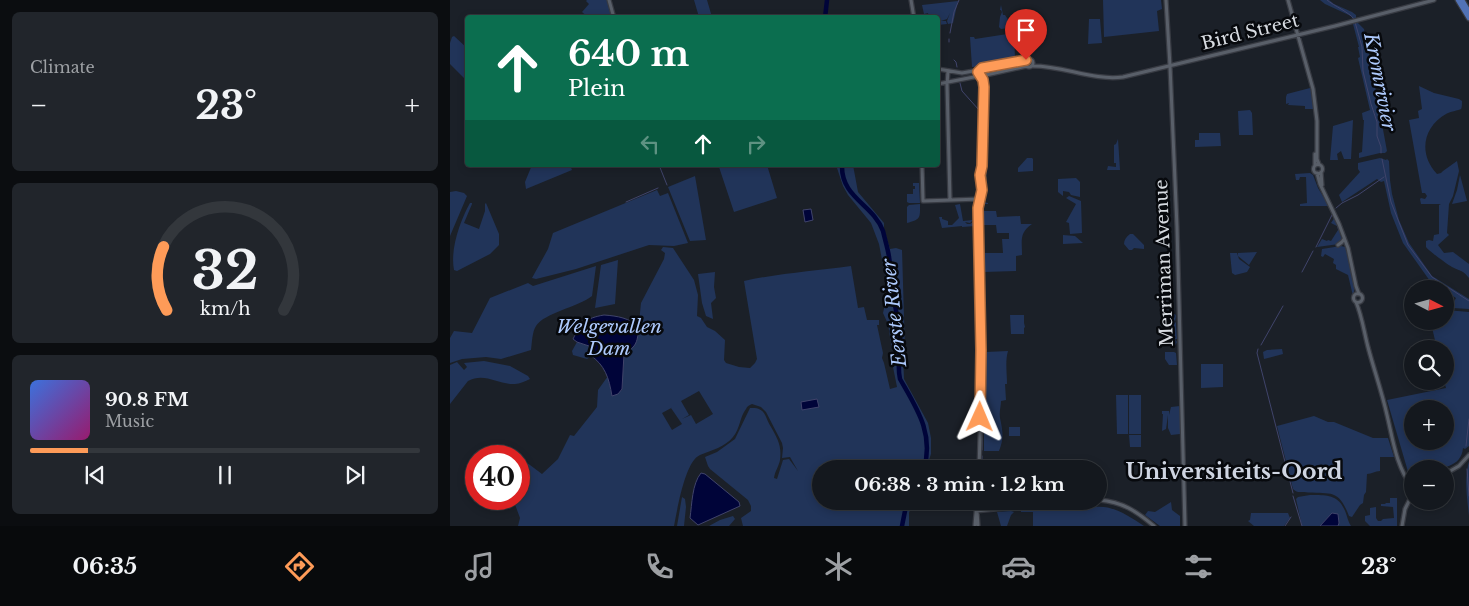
<!DOCTYPE html>
<html lang="en">
<head>
<meta charset="utf-8">
<style>
  :root { --surface:#14181e; --page:#21252b; --text:#f1f3f6; --muted:#9da0a4; --line:#33373c; --accent:#fe9b58 }
  body { margin:0; font-family:"Libre Baskerville",serif; background:var(--page); color:var(--text); height:100vh; display:flex; flex-direction:column; font-size:19px; white-space:nowrap }
  * { box-sizing:border-box; margin:0 }
  p { font-size:16px; color:var(--muted) }
  .icon { flex:none; width:28px; height:28px; fill:none; stroke:currentColor; stroke-width:2; stroke-linecap:round; stroke-linejoin:round }
  .map { position:relative; flex:1; overflow:hidden }
  .drawer { display:flex; flex-direction:column; gap:12px; padding:12px; background:#0b0d10; width:450px }
  .drawer>* { flex:none }
  .hud { position:absolute; left:15px; top:15px; width:475px; height:152px; border-radius:5px; box-shadow:0 2px 8px #0003,0 0 0 1px var(--line); background:#0b6e4f; color:#fff; overflow:hidden }
  .needle { width:32px; rotate:96deg }
  .buttons { position:absolute; left:954px; top:280px; display:grid; gap:10px }
  .buttons a { display:grid; place-items:center; width:50px; height:50px; border-radius:50%; background:var(--surface); box-shadow:0 2px 8px #0003,0 0 0 1px var(--line); font-size:25px }
  .speed { position:absolute; left:15px; top:445px; display:flex; gap:10px; font-size:25px; font-weight:700; text-align:center }
  .speed>* { display:grid; place-content:center; width:65px; height:65px; border-radius:50%; background:var(--surface); box-shadow:0 2px 8px #0003,0 0 0 1px var(--line); line-height:1 }
  .speed .limit { border:8px solid #d22; background:#fff; color:#111 }
  .pin { position:absolute; display:grid; place-items:center; width:42px; height:42px; color:#fff; margin:-51px -21px; border-radius:50% 50% 50% 0; rotate:-45deg; box-shadow:0 0 5px #0007 }
  .pin .icon { rotate:45deg }
  .me { position:absolute; width:55px; margin:-28px; rotate:1deg; stroke-linejoin:round; filter:drop-shadow(0 0 4px #0008) }
  .turn { display:flex; align-items:center; gap:18px; height:105px; padding:0 20px; font-size:22px }
  .turn .icon { width:65px; height:65px; stroke-width:2.5 }
  .turn b { display:block; font-size:35px; line-height:42px }
  .lanes { display:flex; align-items:center; height:48px; padding:0 20px; background:#0003; justify-content:center; gap:25px; direction:ltr }
  .lanes .off { opacity:.35 }
  .big { font-size:38px; font-weight:700; line-height:1.1 }
  .drawer .widget { flex:1; display:flex; flex-direction:column; justify-content:center; gap:8px; min-width:0; padding:0 18px; border-radius:8px; background:var(--page) }
  .drawer .dial { align-items:center; gap:0 }
  .dial svg { height:130px; overflow:visible; fill:none; stroke:var(--line); stroke-width:7; stroke-linecap:round; text-anchor:middle }
  .dial text { fill:var(--text); stroke:none }
  .song { display:flex; align-items:center; gap:15px }
  .cover { width:60px; height:60px; border-radius:8px; background:linear-gradient(135deg,hsl(220 70% 55%),hsl(320 70% 35%)) }
  .played { height:5px; border-radius:2px; background:linear-gradient(90deg,var(--accent) 15%,var(--line) 15%) }
  .keys { display:flex; justify-content:space-around; direction:ltr }
  .heat { display:flex; justify-content:space-between; align-items:center; font-size:28px; direction:ltr }
  .trip { position:absolute; left:362px; top:460px; width:295px; height:50px; border-radius:25px; background:var(--surface); box-shadow:0 2px 8px #0003,0 0 0 1px var(--line); font-weight:700; line-height:50px; text-align:center }
  .menu { display:flex; height:80px; justify-content:space-around; align-items:center; background:#080a0c; color:var(--muted) }
  .menu .icon { width:35px; height:35px }
  .menu .current { color:var(--accent) }
  .menu b { font-size:22px; color:var(--text) }
  main { display:flex; flex:1; min-height:0 }
  .map>svg:first-child { display:block }
  .green { fill:#213459; fill-rule:evenodd }
  .water { fill:#000439; stroke:#40446b }
  .lines { fill:none; stroke-linecap:round; stroke-linejoin:round }
  .stream { stroke:#40446b; stroke-width:1 }
  .river { stroke:#000439; stroke-width:4.5 }
  .tertiary-casing { stroke:#383b43; stroke-width:5.5 }
  .secondary-casing { stroke:#383b43; stroke-width:5.5 }
  .primary-casing { stroke:#383b43; stroke-width:7 }
  .tertiary { stroke:#595f69; stroke-width:3 }
  .secondary { stroke:#595f69; stroke-width:3 }
  .primary { stroke:#5172b6; stroke-width:4.5 }
  .route-casing { stroke:#a56539; stroke-width:12 }
  .route { stroke:#fe9b58; stroke-width:9 }
  .labels { text-anchor:middle; dominant-baseline:central; stroke-width:5; stroke-linejoin:round; paint-order:stroke }
  .street-label { font-size:18px; fill:#d7dbe1; stroke:#07090d }
  .water-label { font-size:19px; font-style:italic; fill:#aecafd; stroke:#07090d }
  .district-label { font-size:22px; font-weight:bold; fill:#cfd5e2; stroke:#07090d }
</style>
</head>
<body>
<main>
<section class="drawer">
<div class="widget"><p>Climate</p>
<div class="heat"><a>−</a><b class="big">23°</b><a>+</a></div>
</div>
<div class="widget dial"><svg viewBox="0 0 100 80">
<path d="M14 69A42 42 0 1 1 86 69"/>
<path d="M14 69A42 42 0 0 1 12 30" stroke="#fe9b58"/>
<text x="50" y="56" font-size="32" font-weight="700">32</text>
<text x="50" y="72" font-size="11">km/h</text>
</svg></div>
<div class="widget">
<div class="song"><i class="cover"></i><div><b>90.8 FM</b><p>Music</p></div></div>
<div class="played"></div>
<div class="keys"><svg class="icon" aria-label="previous" viewBox="0 0 24 24"><path d="M18 5L8 12l10 7zM5 5v14"/></svg><svg class="icon" aria-label="pause" viewBox="0 0 24 24"><path d="M8 5v14M16 5v14"/></svg><svg class="icon" aria-label="next" viewBox="0 0 24 24"><path d="M6 5l10 7-10 7zM19 5v14"/></svg></div>
</div>
</section>
<div class="map">
<svg width="1019" height="526" viewBox="0 0 1019 526">
  <rect width="100%" height="100%" fill="#1b2028"/>
  <!-- green -->
  <path class="green" d="M137 0H157L162 17C151 17 140 20 132 12L139 4 136 1Z
    M244 0H257L262 17H249Z
    M653 0H711L712 9 707 11 709 31 654 37Z
    M870 0H879L884 4 902 12 906 15V18L903 19 901 16 875 4Z
    M508 1 503 23 498 24 497 21 500 13 497 19 491 21H496L497 24 488 25V18L479 17 478 13 474 14 472 5Z
    M551 5 553 15H555L561 24 559 28 551 29 549 27 550 17 552 12 551 10H550Z
    M639 19H650L652 43 638 44Z
    M907 22 914 29 917 43 937 151 935 153H930L909 158V153L912 152 914 120H913L912 113 920 110 908 58 910 57 908 47H909L903 24Z
    M564 33 565 58 541 62 538 66 522 67 520 37H524L525 39Z
    M4 36 17 48V79L14 78 0 64V43L2 37Z
    M969 86 984 93 1009 99 1012 101C1012 103 1012 108 1011 109 1009 110 999 112 996 114 973 127 968 154 987 174L991 173 993 171 1007 161 1009 171 1003 196 999 204 997 233 999 235 988 245 994 253 1003 252 1019 264V278C1012 269 1011 272 1002 267 997 264 979 251 976 247V241L979 240 983 241 984 235 989 234V205L991 204H971L970 199 971 198 975 199 977 196 975 193H972L959 120 969 118 968 111 972 109Z
    M860 88 861 90 864 109H855V106L838 105 839 103 836 104V97L837 94Z
    M800 110 802 113 803 135H789L788 111Z
    M903 120 901 159H894L891 151 887 154 888 160H880L883 126Z
    M749 133H770L771 146 745 147V140H749Z
    M668 139 670 170H657L658 166 666 167V163H664V145L666 144Z
    M577 158H582L583 159V171L568 172V168Z
    M930 158 936 160 937 159 939 161 940 180 942 194 949 220 959 243 982 276 1019 299V309L1003 308 1002 305 1006 298 995 291V289H992L980 281 953 243 941 213 934 181 931 182 927 179 892 202 889 195 910 172 908 169V163Z
    M82 165H120L122 170 76 189 75 182Z
    M275 165H317L327 198 284 212 269 167Z
    M386 165H403L408 192 434 223V229L440 249 446 248 452 250 455 350 446 352 442 350 438 324 433 313 438 291 429 244 421 223 398 195 393 186Z
    M860 173 863 175 868 188 879 206H850V204L857 203 856 177H850L849 180H846L845 174Z
    M1010 175 1017 201 1002 204 1007 190Z
    M245 176 256 240 240 241 218 187Z
    M626 178 630 182V197L621 195 619 192 613 191V196L608 192V179Z
    M463 183H469L470 203H459L457 202V194H463V189H465V186H463Z
    M207 190 210 196 218 193 238 243 224 246 199 245 126 269 86 279 82 278 98 249 103 233Z
    M6 191 14 193 17 196 0 236V192Z
    M619 196 631 201 632 233 620 234 619 223 616 222 626 204 616 198Z
    M533 202 538 203V204H533V211H546L547 217 570 216 571 224H582C569 233 572 240 572 255L566 256V271L533 272V253H553L552 239H559V233H547L546 225H531V211H532L531 206Z
    M20 203H22V204L14 223 29 229 35 211V204L36 203 49 234V245L40 254 7 271 4 270C0 249 10 221 20 203Z
    M470 204C470 218 471 219 457 223V207L459 205Z
    M510 204 513 221 523 220 520 223 515 222 517 224H520L523 222 525 217H526V226L512 227V226L492 228 489 217H492V219L498 221V225H502L509 218 505 205Z
    M885 217 892 240 889 244 867 247 872 239 877 241 878 240 881 241 888 230 887 226 881 223Z
    M680 234H683L694 245V249L684 248 682 250H679L674 244C674 240 676 237 680 234Z
    M613 235 625 236 633 243 613 244Z
    M891 246 895 247C901 258 907 285 903 296L898 275 886 269V265L883 263 884 259 875 254 873 257 871 256 872 249Z
    M213 247 223 248 244 280 248 295 247 316 251 318 257 327 265 331 275 340 274 360 276 363 289 367 300 368 305 363 307 359 294 281C330 273 366 271 401 266L408 308 414 307 417 320H429V325H427L433 353 432 358 434 363 440 389 447 387 443 367 444 355 453 354 454 379 478 423 481 438V454L478 463 470 464 468 469H371V501H463L459 513V526H293L291 518 301 511V506L298 500 260 469 258 466 255 457 267 452 285 439 300 408C316 407 314 416 321 427 327 438 332 445 330 460 329 466 325 471 324 478L327 479 333 460 339 459 348 471 340 457 332 458 333 448 332 443 316 412 311 407 302 404C300 405 297 406 296 409 290 416 290 429 283 437 275 447 262 450 250 455 235 461 227 511 224 526H68L70 518 63 499H69V474L74 471V465L76 462 92 474 108 459 120 435 124 436 147 407 148 390 158 376 162 395 172 390 174 354 182 348 188 333 191 303 214 259 215 253 211 250ZM249 391 263 414 246 424 241 415 232 419 239 415 231 401ZM223 407 221 408 232 424 222 430 212 413Z
    M807 252 799 265 788 256V253Z
    M780 253H787L789 259 800 267 797 272 785 275 782 273Z
    M168 260 165 304 145 308 151 265Z
    M146 266 142 296C128 307 94 313 86 326 82 332 82 343 81 350L51 359 36 357 12 359 0 363V338L4 331 22 333 40 298 78 283 83 286Z
    M265 272 264 287 266 298 261 303 263 319 256 316 252 303 248 274Z
    M996 310 1019 312V446L1015 449 1013 448C1011 472 980 469 962 469V480L959 475 937 400 996 388 994 381 995 349H987L981 323 995 321ZM962 409H995V441H962Z
    M722 314H725L726 316 725 322 726 323 727 339H725L727 342 725 346 723 345C724 338 724 321 722 314Z
    M560 315H574V323L575 327 574 328V334H561Z
    M127 342 139 346V353L141 356 137 359 123 355 122 351Z
    M832 349 833 354 814 359 813 352 817 350Z
    M558 351C555 361 557 373 557 384H555L556 400 551 401C551 406 549 412 550 418 553 432 554 438 549 451H534V355L536 352Z
    M715 352H724L726 353 727 365H719L715 359Z
    M34 361 60 366 78 376 80 379C75 381 70 384 65 384 48 385 35 372 18 381L0 404V365L7 362 14 370 17 367 14 363Z
    M751 364H773V387L751 388Z
    M666 395H678V434H667Z
    M679 395H691V434H679Z
    M730 406V434L721 435 718 428V415L716 429 712 431 713 414H712V411H719V415L721 407Z
    M864 416 878 422H884L923 438H938L944 457H930V471C925 471 922 474 917 474L916 492 914 495 913 503 910 505 902 517 899 516C888 487 880 495 854 492 849 492 847 493 843 489L827 426Z
    M559 427H570V436H559Z
    M679 435H691V447H680Z
    M1019 461V516C1017 497 1014 479 1019 461Z
    M860 495C872 495 887 494 893 507 897 513 897 520 901 526H888L889 523 888 514 882 513 870 526H852L846 499 848 497Z
    M232 497 235 499 236 507 234 526H227Z
    M940 498H947V526H920L915 521V516L920 515V508L926 507V518L928 521H931L933 519 944 518 943 507 931 506V504H935L936 503H940Z
    M721 502 722 510 730 516V526H710L695 515 698 511 705 512Z
    M643 504H644L645 507C663 505 679 516 694 526H583V512H571V509L583 508 584 510 612 508H639L640 505 642 507Z
    M561 511 564 512 561 515 557 526H551L547 512Z
    M801 513H838L840 518 834 526H804L798 521 800 520Z
    M283 516 285 519 279 526H259L270 520Z"/>
  <!-- water -->
  <path class="water" d="M361 209 363 220 355 222 353 210Z
    M154 315C168 316 179 318 189 327 188 333 188 341 184 346 182 349 177 351 174 354L172 389 168 394 162 396C159 378 155 365 140 355L139 346 127 342 123 339C131 323 136 318 154 315Z
    M367 399 369 407 352 410 351 402Z
    M251 473 255 474 289 502 290 506 248 525 240 518C242 504 242 484 251 473Z
    M882 513 888 514 889 523 888 526H870Z"/>
  <g class="lines">
    <!-- stream -->
    <path class="stream" d="M877 0C884 6 899 12 904 19
      M905 22 912 47 913 71 921 104 927 122V136L931 147V153
      M500 33 504 12 509 0
      M499 42V39
      M504 60 506 62 507 67
      M510 83 512 91 529 110
      M537 130 538 121
      M537 141V131
      M537 150V145
      M537 154V151
      M932 159 941 202 958 245 982 277 1019 301
      M209 165 217 185
      M536 172 537 161
      M534 200 535 182
      M176 202 208 188
      M531 203 532 202
      M886 208 892 203 908 195 934 177
      M530 211 532 272
      M866 247 882 215
      M852 272 863 251
      M532 278V290
      M532 293V294
      M533 295V305
      M533 306V308
      M533 311V313
      M533 315V324
      M533 325 534 344
      M811 345 833 306
      M808 349 807 353 843 493
      M533 367 534 355
      M1016 446 1019 419
      M532 450 533 388
      M532 469V456
      M1017 469 1019 496
      M843 496 852 526
      M530 506V501
      M835 526 841 517"/>
    <!-- river -->
    <path class="river" d="M375 18 377 0
      M392 165C391 198 423 204 433 231 435 240 438 249 439 257 441 268 440 278 442 288 444 305 450 323 450 341 450 354 447 366 450 379 467 409 484 433 474 469
      M452 526 457 501"/>
    <!-- tertiary casing -->
    <g class="tertiary-casing">
      <path id="tertiary" d="M159 0 164 18
        M461 0 464 18
        M716 0 720 66 727 227 735 526
        M838 0 863 89 867 121V159L869 164
        M575 63a4 4 0 1 1 8 0a4 4 0 1 1-8 0Z
        M581 66C612 65 642 81 673 77L885 26 984 0
        M528.5 73a4.5 4.5 0 1 1 9 0a4.5 4.5 0 1 1-9 0Z
        M488 69 512 73 529 70
        M534 69 576 60
        M498 71 497 85 500 200
        M536 75 577 66
        M488 84 529 76
        M863.5 169a4.5 4.5 0 1 1 9 0a4.5 4.5 0 1 1-9 0Z
        M472 165 473 201 530 199
        M865 165V154
        M871 172 872 185
        M867 173 870 184 889 224 898 248 906 286 909 294
        M532 174 534 175 532 178 530 176Z
        M534 174 532 166 533 121 535 76
        M888 245 892 242 894 239
        M903.5 298a4.5 4.5 0 1 1 9 0a4.5 4.5 0 1 1-9 0Z
        M906 302C912 316 914 332 918 347 924 370 932 392 937 415 943 440 946 466 962 487
        M529 469 532 373 528 208 534 177
        M649 500C673 502 686 511 704 526
        M526 511 627 501
        M527 511 528 525
        M525 525 527 501"/>
    </g>
    <!-- secondary casing -->
    <g class="secondary-casing">
      <path id="secondary" d="M995 474 1009 466 1019 455
        M952 526 955 509 962 495"/>
    </g>
    <!-- primary casing -->
    <g class="primary-casing">
      <path id="primary" d="M1008 0 1019 18
        M1012 0 1019 12"/>
    </g>
    <!-- tertiary -->
    <use href="#tertiary" class="tertiary"/>
    <!-- secondary -->
    <use href="#secondary" class="secondary"/>
    <!-- primary -->
    <use href="#primary" class="primary"/>
  </g>
  <g class="lines">
    <!-- route casing -->
    <g class="route-casing">
      <path id="route" d="M530 417 531 350 528 208 532 190 530 175 532 166 534 87 533 80 528 72 532 68 576 60"/>
    </g>
    <!-- route -->
    <use href="#route" class="route"/>
  </g>
  <g class="labels">
    <!-- street labels -->
    <g class="street-label">
      <text transform="translate(800 32) rotate(-14)">Bird Street</text>
      <text transform="translate(714 263) rotate(-92)">Merriman Avenue</text>
    </g>
    <!-- water labels -->
    <g class="water-label">
      <text transform="translate(930 82) rotate(79)">Kromrivier</text>
      <text transform="translate(444 313) rotate(-96)">Eerste River</text>
      <text x="159" y="326">Welgevallen<tspan x="159" dy="22">Dam</tspan></text>
    </g>
    <!-- district labels -->
    <g class="district-label">
      <text x="784" y="471">Universiteits-Oord</text>
    </g>
  </g>
</svg>
<div class="buttons">
<a><svg class="needle" viewBox="-14 -14 28 28"><path d="M0-13l5 13h-10z" fill="#e53935"/><path d="M0 13l5-13h-10z" fill="#9da0a4"/></svg></a>
<a><svg class="icon" aria-label="search" viewBox="0 0 24 24"><circle cx="10" cy="10" r="6"/><path d="M15 15l6 6"/></svg></a>
<a>+</a>
<a>−</a>
</div>
<div class="speed"><div class="limit">40</div></div>
<div class="pin" style="left:576px;top:60px;background:#d93025"><svg class="icon" aria-label="arrive" viewBox="0 0 24 24"><path d="M6 21V4h12l-3 4 3 4H6"/></svg></div>
<svg class="me" style="left:530px;top:417px" viewBox="-20 -20 40 40"><path d="M0-17L14 15 0 8-14 15z" fill="#fe9b58" stroke="#fff" stroke-width="4"/></svg>
<div class="trip">06:38 · 3 min · 1.2 km</div>
<div class="hud">
<div class="turn"><svg class="icon" aria-label="ahead" viewBox="0 0 24 24"><path d="M12 20V5M6 11l6-6 6 6"/></svg><div><b>640 m</b>Plein</div></div>
<div class="lanes"><svg class="icon off" aria-label="left" viewBox="0 0 24 24"><path d="M17 20v-9H6M10 6l-5 5 5 5"/></svg><svg class="icon" aria-label="ahead" viewBox="0 0 24 24"><path d="M12 20V5M6 11l6-6 6 6"/></svg><svg class="icon off" aria-label="right" viewBox="0 0 24 24"><path d="M7 20v-9h11M14 6l5 5-5 5"/></svg></div>
</div>
</div>
</main>
<nav class="menu">
<b>06:35</b>
<svg class="icon current" aria-label="directions" viewBox="0 0 24 24"><path d="M12 3l9 9-9 9-9-9zM9 14v-3h6M13 9l2 2-2 2"/></svg>
<svg class="icon" aria-label="music" viewBox="0 0 24 24"><path d="M9 18V5l10-2v13"/><circle cx="6" cy="18" r="3"/><circle cx="16" cy="16" r="3"/></svg>
<svg class="icon" aria-label="phone" viewBox="0 0 24 24"><path d="M5 4h4l2 5-3 2q2 4 5 5l2-3 5 2v4C11 20 4 13 5 4z"/></svg>
<svg class="icon" aria-label="climate" viewBox="0 0 24 24"><path d="M12 3v18M4 7l16 10M4 17L20 7"/></svg>
<svg class="icon" aria-label="car" viewBox="0 0 24 24"><path d="M5 17H2v-5l4-1 3-4h7l3 4 3 1v5h-3M9 17h6M6 11h13"/><circle cx="7" cy="17" r="2"/><circle cx="17" cy="17" r="2"/></svg>
<svg class="icon" aria-label="filters" viewBox="0 0 24 24"><path d="M4 7h16M4 17h16"/><circle cx="9" cy="7" r="2"/><circle cx="15" cy="17" r="2"/></svg>
<b>23°</b>
</nav>
</body>
</html>
